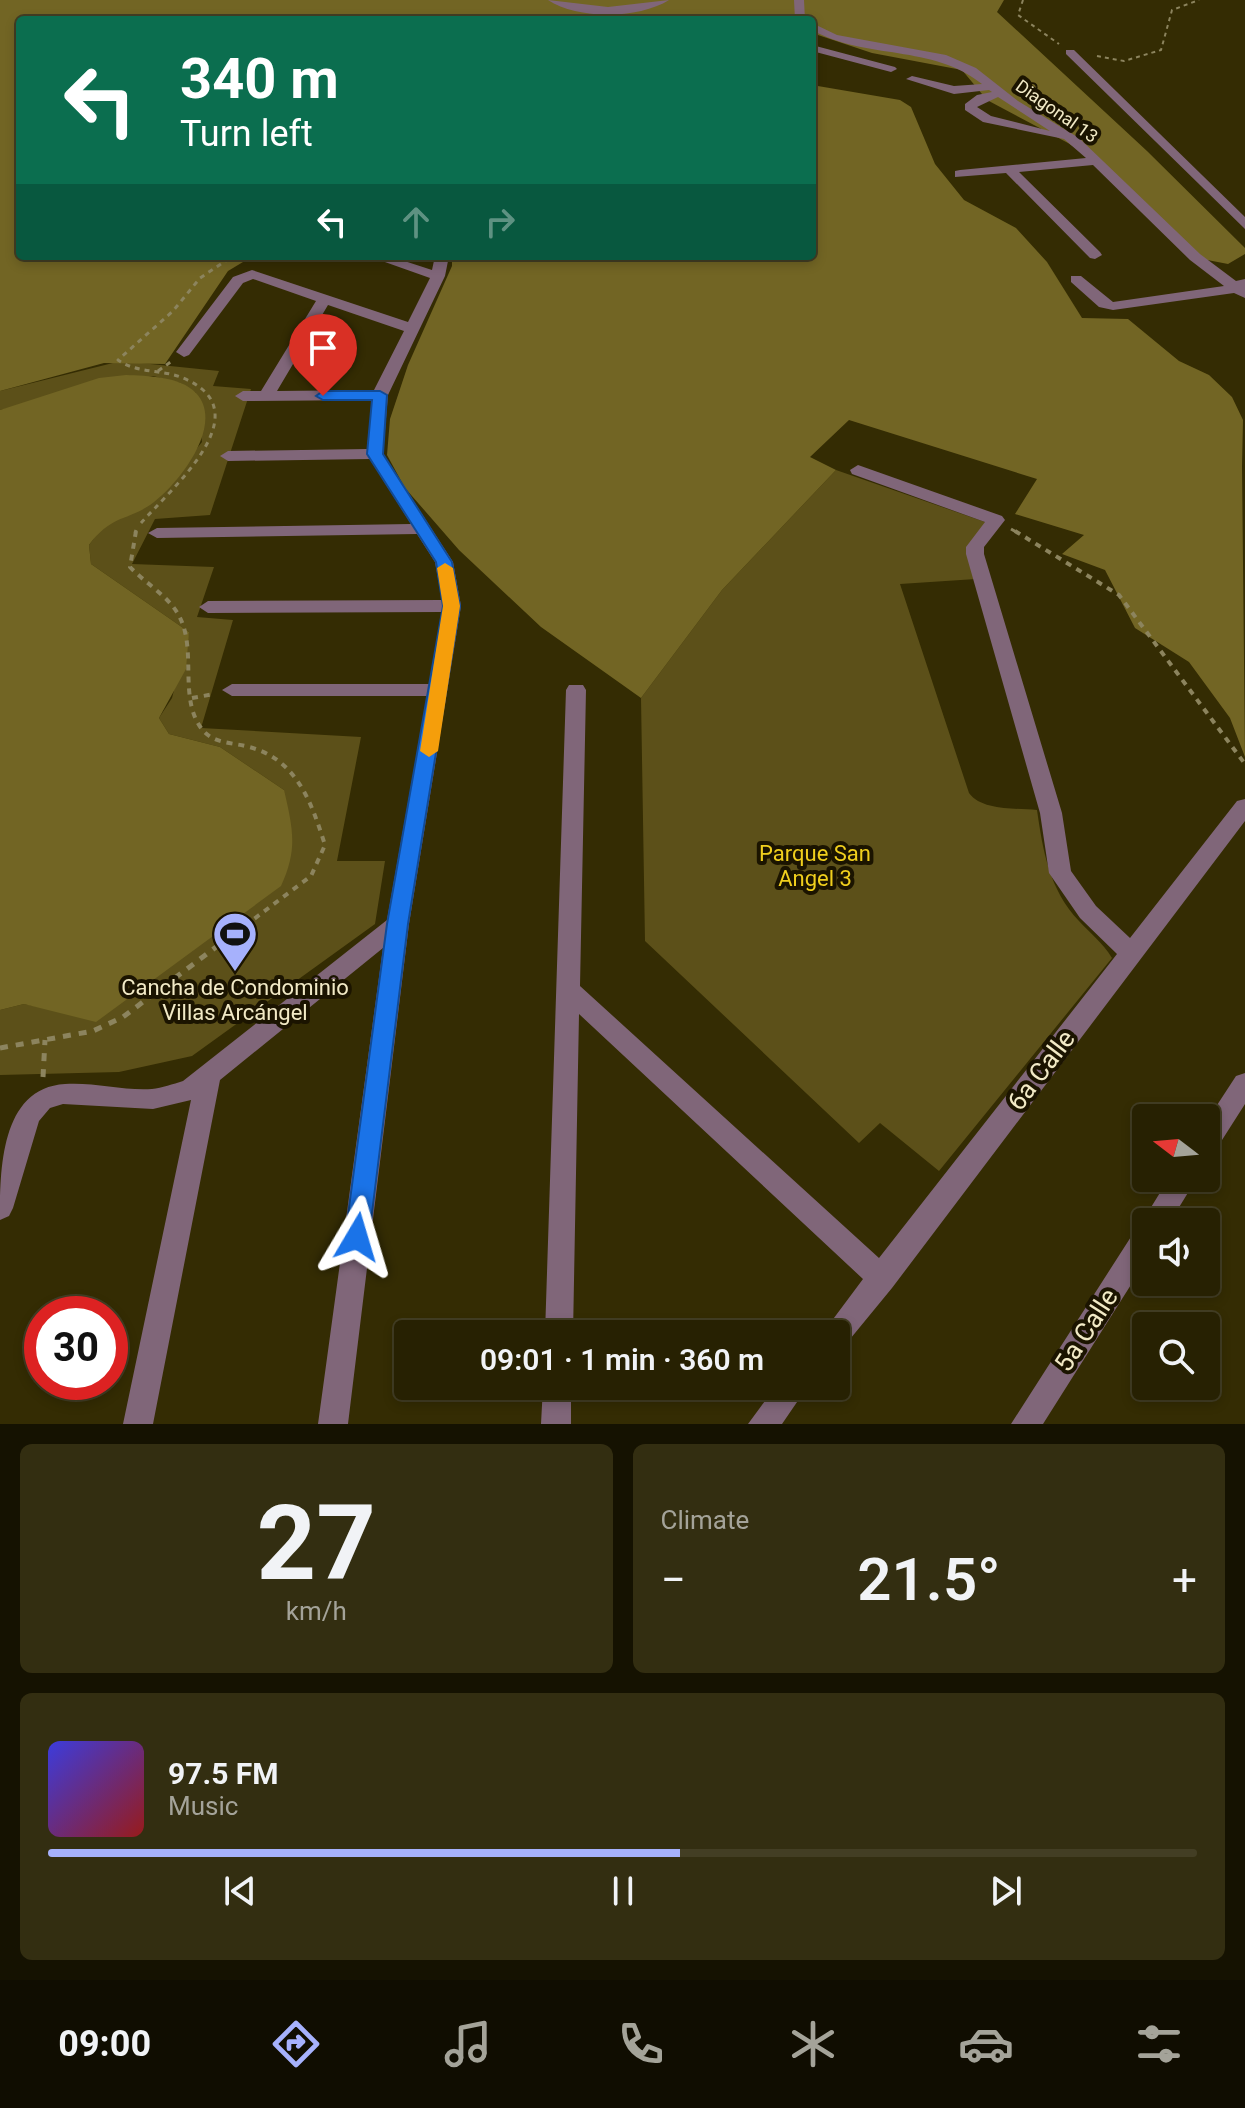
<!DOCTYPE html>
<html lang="en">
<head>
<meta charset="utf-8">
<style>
  :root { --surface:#272102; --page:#332e11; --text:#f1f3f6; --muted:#a4a399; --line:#433e24; --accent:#a6b1fc }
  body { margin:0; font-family:Roboto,sans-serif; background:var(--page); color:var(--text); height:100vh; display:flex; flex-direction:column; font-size:30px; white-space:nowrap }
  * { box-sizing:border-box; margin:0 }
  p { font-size:26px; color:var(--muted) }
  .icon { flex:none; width:44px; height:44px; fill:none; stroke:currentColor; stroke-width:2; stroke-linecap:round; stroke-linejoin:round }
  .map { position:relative; height:1424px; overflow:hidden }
  .side { display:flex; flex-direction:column; gap:20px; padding:20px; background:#151201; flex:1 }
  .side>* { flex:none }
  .banner { position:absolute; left:16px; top:16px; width:800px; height:244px; border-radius:8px; box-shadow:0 4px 12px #0003,0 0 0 2px var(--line); background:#0b6e4f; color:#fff; overflow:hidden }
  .needle { width:52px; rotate:286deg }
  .controls { position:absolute; left:1132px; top:1104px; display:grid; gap:16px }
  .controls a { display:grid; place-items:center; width:88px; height:88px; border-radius:8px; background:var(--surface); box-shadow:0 4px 12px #0003,0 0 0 2px var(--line); font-size:40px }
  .speed { position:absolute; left:24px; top:1296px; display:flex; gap:16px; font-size:40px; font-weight:700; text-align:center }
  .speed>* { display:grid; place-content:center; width:104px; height:104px; border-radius:50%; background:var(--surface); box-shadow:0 4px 12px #0003,0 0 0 2px var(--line); line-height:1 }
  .speed .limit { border:12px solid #d22; background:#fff; color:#111 }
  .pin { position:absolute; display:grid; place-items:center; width:68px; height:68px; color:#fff; margin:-82px -34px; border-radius:50% 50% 50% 0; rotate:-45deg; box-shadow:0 0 8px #0007 }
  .pin .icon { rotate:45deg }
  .me { position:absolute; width:88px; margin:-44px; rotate:7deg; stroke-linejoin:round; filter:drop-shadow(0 0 6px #0008) }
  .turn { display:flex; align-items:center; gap:28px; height:168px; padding:0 32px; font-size:36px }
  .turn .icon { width:104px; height:104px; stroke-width:2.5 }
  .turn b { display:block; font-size:56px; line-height:68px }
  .lanes { display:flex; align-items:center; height:76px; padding:0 32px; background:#0003; justify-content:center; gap:40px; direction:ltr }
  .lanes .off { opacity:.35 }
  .big { font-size:60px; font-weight:600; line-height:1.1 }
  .side .tile { flex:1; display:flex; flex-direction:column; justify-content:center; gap:12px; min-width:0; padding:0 28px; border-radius:12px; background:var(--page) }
  .side .dial { align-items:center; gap:0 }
  .dial b { font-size:104px; line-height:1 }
  .song { display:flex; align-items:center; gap:24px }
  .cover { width:96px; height:96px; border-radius:12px; background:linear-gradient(135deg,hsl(240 70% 55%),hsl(0 70% 35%)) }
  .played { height:8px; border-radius:4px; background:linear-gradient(90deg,var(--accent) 55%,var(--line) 55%) }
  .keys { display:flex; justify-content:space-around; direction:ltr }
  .heat { display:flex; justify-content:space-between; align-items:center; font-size:44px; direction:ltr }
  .side .tiles { flex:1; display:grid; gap:20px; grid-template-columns:1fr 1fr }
  .tile:last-child { grid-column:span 2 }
  .trip { position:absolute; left:394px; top:1320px; width:456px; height:80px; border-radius:8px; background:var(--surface); box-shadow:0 4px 12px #0003,0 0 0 2px var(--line); font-weight:600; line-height:80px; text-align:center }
  .menu { display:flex; height:128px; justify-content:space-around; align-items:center; background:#100d01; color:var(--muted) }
  .menu .icon { width:56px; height:56px }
  .menu .selected { color:var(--accent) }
  .menu b { font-size:36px; color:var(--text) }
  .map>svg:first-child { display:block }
  .green { fill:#5c5019 }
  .forest { fill:#726524 }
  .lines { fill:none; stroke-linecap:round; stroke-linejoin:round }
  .path-far3 { stroke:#8c845e; stroke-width:2; stroke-dasharray:4 4; stroke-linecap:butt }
  .path-far2 { stroke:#8c845e; stroke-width:3; stroke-dasharray:5 5; stroke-linecap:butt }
  .path-far1 { stroke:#8c845e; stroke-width:4; stroke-dasharray:6 6; stroke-linecap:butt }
  .path { stroke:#8c845e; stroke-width:5; stroke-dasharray:8 8; stroke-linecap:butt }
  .minor { fill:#806679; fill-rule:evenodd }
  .route { fill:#1a73e8; stroke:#114b97; stroke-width:2 }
  .slow { fill:#f59e0b }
  .labels { text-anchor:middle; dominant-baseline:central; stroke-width:8; stroke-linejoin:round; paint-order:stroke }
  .far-street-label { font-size:18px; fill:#f2eac6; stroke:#1b1400 }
  .park-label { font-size:22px; fill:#f0cf1d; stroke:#1b1400 }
  .poi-label { font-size:22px; fill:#f2eac6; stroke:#1b1400 }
  .near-street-label { font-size:26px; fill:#f2eac6; stroke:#1b1400 }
</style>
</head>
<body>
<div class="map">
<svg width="1245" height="1424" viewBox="0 0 1245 1424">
  <rect width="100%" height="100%" fill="#342c03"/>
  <!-- green -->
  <path class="green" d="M121 361 219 371 213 386 251 389 210 515 155 519 132 564 214 567 197 617 233 620 201 728 361 737 337 861H385L375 924 192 1056 119 1072 0 1075V1010L24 1004 56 1010 284 790 220 747 169 734 159 718 172 698 189 632 91 564 89 545 103 526 153 502 202 442 196 393 180 383 153 376 0 410V391Z
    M836 470 985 522 976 579 900 584 969 793C982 811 1017 808 1037 810 1043 851 1049 889 1079 921 1091 934 1102 942 1112 958L939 1171 880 1123 859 1143 645 941 641 698 722 590Z"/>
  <!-- forest -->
  <path class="forest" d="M0 0H1004L997 12 1147 151 1245 248V254L1228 264 1197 258 1099 164 1068 143 987 100 962 70 872 53 812 33V20H20V256H253L228 271 165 364 104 363 0 391Z
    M812 85 900 100 911 107 935 164 964 200 1016 228 1047 262 1082 318 1128 319 1179 361 1209 375 1232 397 1243 420 1242 466 1245 757 1230 718 1189 662 1135 628 1105 570 1062 554 1084 535 1015 514 1037 479 849 420 810 457 836 470 722 590 641 698 541 627 459 550 405 488 387 455 390 419 408 365 452 266V256H812Z
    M126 375C147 376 180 376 196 393 225 424 180 482 154 502 128 522 113 513 89 545L91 564 189 632 186 669 159 718 169 734 220 747 284 790C293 829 298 849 281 886L96 1022 24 1004 0 1010V410L99 378Z"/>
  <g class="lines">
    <!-- path-far3 -->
    <path class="path-far3" d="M1023 0 1018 15 1059 44
      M1097 56 1124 61 1161 50 1172 10 1199 0"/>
    <!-- path-far2 -->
    <path class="path-far2" d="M158 371 172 361
      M141 523C172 488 263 411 183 378 162 369 138 374 118 360L173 311 200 278 233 256
      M1011 529 1018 533
      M135 533 136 530"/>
    <!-- path-far1 -->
    <path class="path-far1" d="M136 531 130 567C144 582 168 596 178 614 198 648 178 696 201 728 212 743 228 742 245 746 296 757 311 801 325 845L311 876 250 922
      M1015 531 1119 595 1245 764
      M192 698 214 694"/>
    <!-- path -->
    <path class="path" d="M0 1048 93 1031 123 1017 252 920
      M43 1077 45 1040"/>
    <!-- minor -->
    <path class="minor" d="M548 0 608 7 669 0C639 19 578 20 548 0Z
      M794 0H804L805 20H795Z
      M812 23 837 35 946 55 976 68 1018 101 1079 138 1200 254 1236 281 1245 279V298L1234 293 1113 310 1099 307 1071 282V276H1081L1113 302 1224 286 1190 260 1093 165 1019 172 1100 252 1102 255 1095 259 1090 258 1006 173 955 177V171L960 170 1086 158 1064 139 983 122 965 110V104L977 95 992 92 989 90 954 94 906 79 912 76 954 86 982 84C933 44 865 60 812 30ZM998 97 1050 131 991 116 977 107Z
      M812 45 895 67 897 69 891 72 812 51Z
      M1066 50H1074L1245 217V229L1066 54Z
      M368 256H389L432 270 435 256H449L445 276 388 395 383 454 453 562 461 606 409 924 348 1424H318L383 948 220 1080 153 1424H123L191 1100 153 1109 63 1104 50 1108 39 1121 13 1208 9 1216 0 1220C0 1171 0 1088 65 1084 94 1082 124 1091 152 1089 162 1088 173 1084 183 1081L387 920 427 696H232L222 690 232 684H429L442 612 208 613 199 607 208 601 442 600 435 562 417 534 157 538 148 533 157 528 411 524 370 459 228 461 220 456 228 451 367 449 372 400 243 401 235 396 243 391H261L316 301 253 279 243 283 189 355 184 357 176 352 233 277 252 270 408 322 430 278ZM328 305 404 331 374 390 277 391Z
      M858 465 1002 516 1005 520 984 547V554L1062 813 1071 871 1096 906 1130 938 1237 801 1245 799V821L892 1288 846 1344 836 1348V1334H822L863 1279 579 1014 573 1334H545L566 690 569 685H583L586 690 580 986 879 1258 1117 954 1080 918 1049 873 1040 813 966 554V547L985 522 852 474 850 470Z
      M1245 1073V1104L1215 1151 1206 1154V1122L1236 1076Z
      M1169 1178H1197L1170 1222H1146V1261L1043 1424H1011L1136 1229 1143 1226 1142 1222Z
      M543 1386H571V1424H541Z
      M776 1386H808L782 1424H748Z"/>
  </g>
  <!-- route -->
  <path class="route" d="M380 391 387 395 383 454 452 562 460 606 408 924 369 1237 366 1244 357 1247 348 1244 345 1237 387 924 443 606 436 562 367 454 372 400H323L316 396 323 391Z"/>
  <!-- slow -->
  <path class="slow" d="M445 563 453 568 460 606 438 751 429 757 420 751 443 606 437 568Z"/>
  <!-- icons -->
  <defs>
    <g id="stadium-pin" transform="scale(2.3)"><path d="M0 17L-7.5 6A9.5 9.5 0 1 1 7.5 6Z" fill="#a6b1fc" stroke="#1b1400"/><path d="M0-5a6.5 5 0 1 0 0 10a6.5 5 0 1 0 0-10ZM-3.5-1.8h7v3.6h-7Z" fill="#111"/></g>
  </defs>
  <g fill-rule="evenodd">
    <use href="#stadium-pin" x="235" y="934"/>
  </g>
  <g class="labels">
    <!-- far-street labels -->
    <g class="far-street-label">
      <text transform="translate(1057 111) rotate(35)">Diagonal 13</text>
    </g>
    <!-- park labels -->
    <g class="park-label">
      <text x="815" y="853">Parque San<tspan x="815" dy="25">Angel 3</tspan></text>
    </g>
    <!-- poi labels -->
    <g class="poi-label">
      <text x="235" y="987">Cancha de Condominio<tspan x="235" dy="25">Villas Arcángel</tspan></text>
    </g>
    <!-- near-street labels -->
    <g class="near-street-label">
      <text transform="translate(1041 1070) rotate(-53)">6a Calle</text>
      <text transform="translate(1086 1330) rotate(-57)">5a Calle</text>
    </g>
  </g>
</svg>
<div class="controls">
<a><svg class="needle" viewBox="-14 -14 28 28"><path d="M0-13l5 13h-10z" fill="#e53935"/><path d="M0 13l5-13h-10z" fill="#a4a399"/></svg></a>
<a><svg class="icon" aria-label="sound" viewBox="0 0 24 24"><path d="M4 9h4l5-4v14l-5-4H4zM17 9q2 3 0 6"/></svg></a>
<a><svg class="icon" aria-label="search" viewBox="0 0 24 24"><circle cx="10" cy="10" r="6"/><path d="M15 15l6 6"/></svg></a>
</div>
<div class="speed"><div class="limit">30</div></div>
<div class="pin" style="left:323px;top:396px;background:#d93025"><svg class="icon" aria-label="arrive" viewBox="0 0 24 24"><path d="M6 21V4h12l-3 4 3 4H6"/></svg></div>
<svg class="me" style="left:357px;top:1237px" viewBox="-20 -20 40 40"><path d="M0-17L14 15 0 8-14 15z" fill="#1a73e8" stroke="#fff" stroke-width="4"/></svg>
<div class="trip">09:01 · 1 min · 360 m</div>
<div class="banner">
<div class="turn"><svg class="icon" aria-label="left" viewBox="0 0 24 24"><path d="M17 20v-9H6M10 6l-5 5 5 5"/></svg><div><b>340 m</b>Turn left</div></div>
<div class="lanes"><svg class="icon" aria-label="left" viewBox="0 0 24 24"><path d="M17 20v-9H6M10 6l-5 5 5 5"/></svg><svg class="icon off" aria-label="ahead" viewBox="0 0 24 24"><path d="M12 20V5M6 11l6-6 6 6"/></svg><svg class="icon off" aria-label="right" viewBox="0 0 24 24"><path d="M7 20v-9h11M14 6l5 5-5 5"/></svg></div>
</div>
</div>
<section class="side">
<div class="tiles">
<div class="tile dial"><b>27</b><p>km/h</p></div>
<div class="tile"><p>Climate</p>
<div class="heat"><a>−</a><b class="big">21.5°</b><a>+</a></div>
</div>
<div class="tile">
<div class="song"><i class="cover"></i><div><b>97.5 FM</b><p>Music</p></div></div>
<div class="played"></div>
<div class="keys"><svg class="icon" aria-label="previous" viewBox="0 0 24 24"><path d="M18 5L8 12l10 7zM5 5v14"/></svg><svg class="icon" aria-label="pause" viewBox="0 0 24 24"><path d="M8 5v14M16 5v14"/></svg><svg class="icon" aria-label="next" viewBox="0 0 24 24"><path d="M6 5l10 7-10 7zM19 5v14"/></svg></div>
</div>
</div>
</section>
<nav class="menu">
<b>09:00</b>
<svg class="icon selected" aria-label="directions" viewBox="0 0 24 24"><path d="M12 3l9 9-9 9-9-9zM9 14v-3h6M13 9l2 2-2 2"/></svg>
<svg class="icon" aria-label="music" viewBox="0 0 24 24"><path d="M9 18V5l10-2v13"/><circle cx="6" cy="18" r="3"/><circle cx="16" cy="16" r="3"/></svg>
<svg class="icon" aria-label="phone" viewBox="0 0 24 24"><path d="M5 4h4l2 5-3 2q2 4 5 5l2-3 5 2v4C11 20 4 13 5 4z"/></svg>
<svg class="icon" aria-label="climate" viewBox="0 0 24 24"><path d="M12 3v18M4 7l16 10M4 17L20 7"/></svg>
<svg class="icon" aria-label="car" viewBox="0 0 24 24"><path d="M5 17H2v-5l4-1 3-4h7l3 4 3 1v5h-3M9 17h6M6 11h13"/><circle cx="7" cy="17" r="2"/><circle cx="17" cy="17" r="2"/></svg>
<svg class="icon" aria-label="filters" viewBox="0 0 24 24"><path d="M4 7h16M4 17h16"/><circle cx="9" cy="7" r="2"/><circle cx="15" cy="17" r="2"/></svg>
</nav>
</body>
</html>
